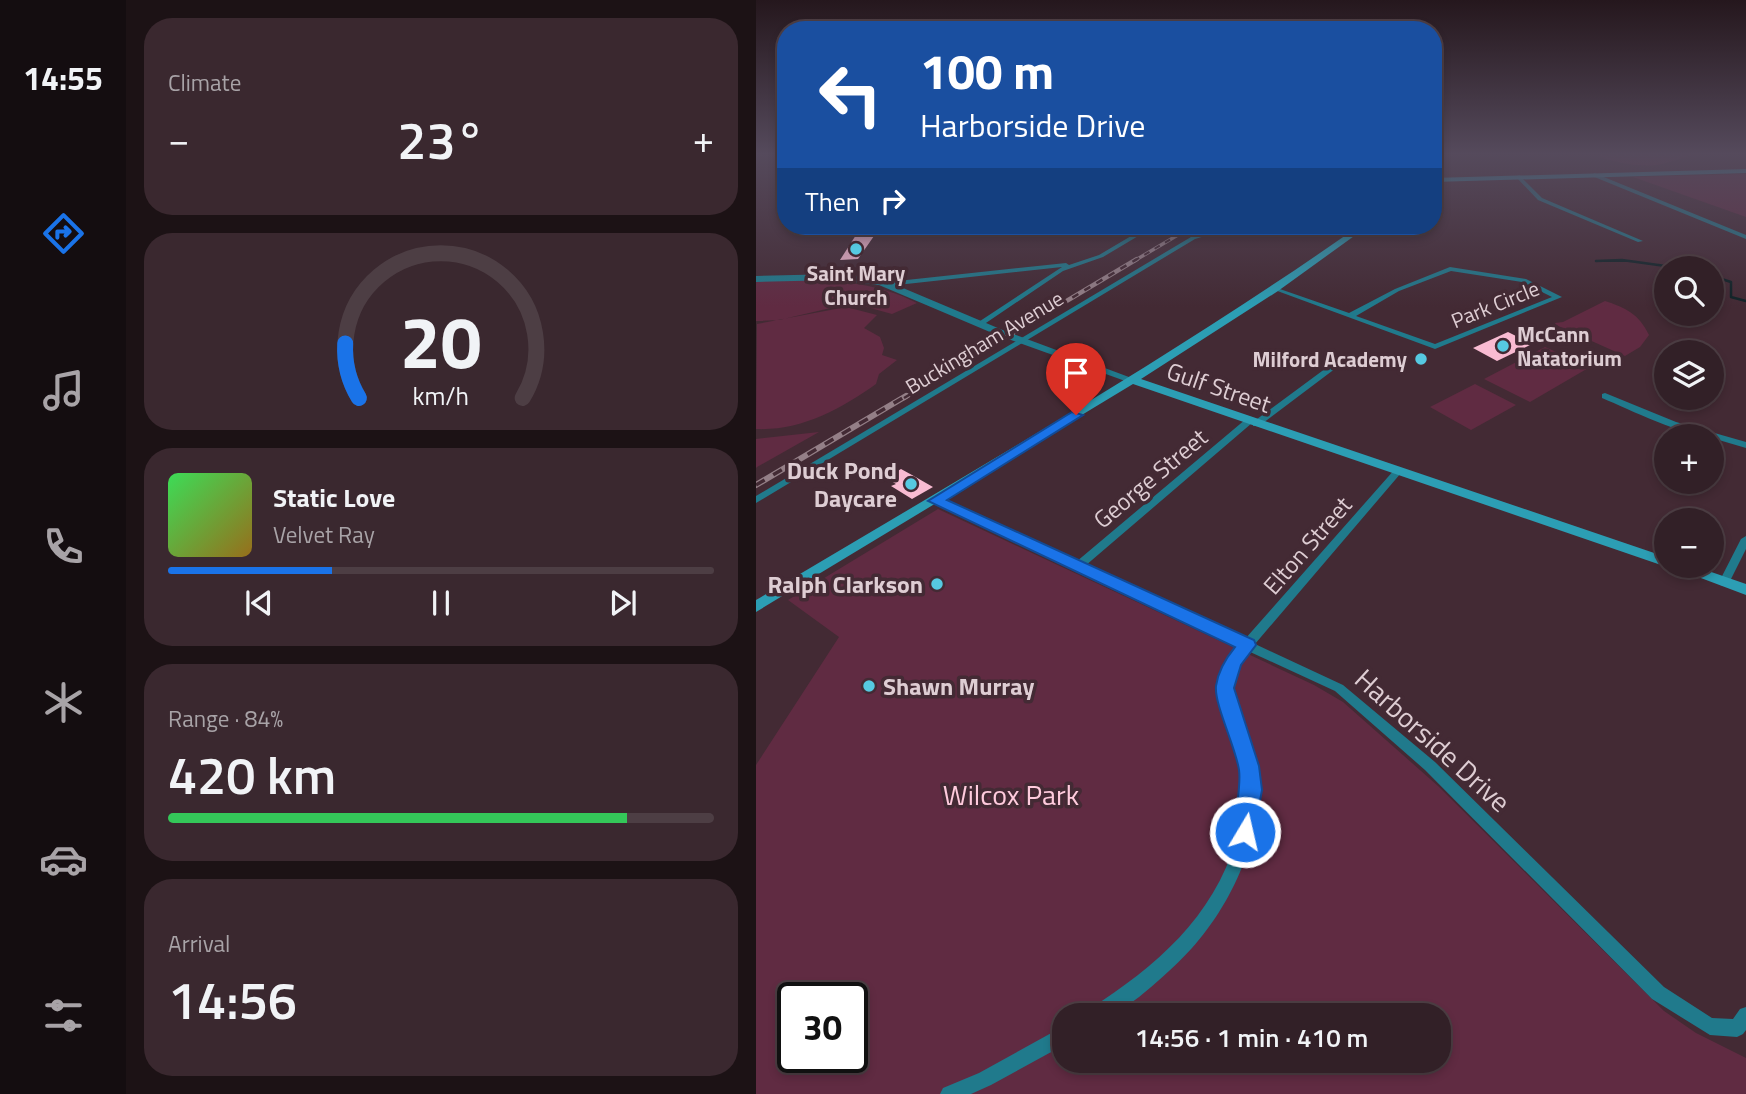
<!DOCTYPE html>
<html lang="en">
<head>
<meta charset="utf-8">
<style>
  :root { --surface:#322027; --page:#3a282f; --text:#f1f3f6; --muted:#a8a3a7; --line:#4d3e44; --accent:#1a73e8 }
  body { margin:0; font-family:"Titillium Web",sans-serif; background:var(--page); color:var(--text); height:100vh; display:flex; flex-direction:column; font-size:26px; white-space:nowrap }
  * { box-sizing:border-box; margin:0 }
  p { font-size:23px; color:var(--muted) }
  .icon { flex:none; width:38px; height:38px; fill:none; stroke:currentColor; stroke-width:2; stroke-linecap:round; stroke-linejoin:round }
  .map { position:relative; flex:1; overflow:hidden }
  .drawer { display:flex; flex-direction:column; gap:18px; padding:18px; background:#1c1215; width:630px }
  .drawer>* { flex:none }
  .guide { position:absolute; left:21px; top:21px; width:665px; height:214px; border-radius:28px; box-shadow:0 4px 10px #0003,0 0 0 2px var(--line); background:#1a4fa0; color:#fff; overflow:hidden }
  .fabs { position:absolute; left:898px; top:256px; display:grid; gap:14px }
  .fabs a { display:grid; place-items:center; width:70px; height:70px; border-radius:50%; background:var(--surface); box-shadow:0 4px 10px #0003,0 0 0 2px var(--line); font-size:35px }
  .speed { position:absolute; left:21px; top:982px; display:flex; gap:14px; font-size:35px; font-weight:700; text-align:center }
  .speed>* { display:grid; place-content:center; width:91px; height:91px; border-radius:50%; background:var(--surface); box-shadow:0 4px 10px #0003,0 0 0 2px var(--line); line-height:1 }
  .speed .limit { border:4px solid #111; border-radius:10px; background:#fff; color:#111 }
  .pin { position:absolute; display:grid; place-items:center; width:60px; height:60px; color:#fff; margin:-72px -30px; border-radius:50% 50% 50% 0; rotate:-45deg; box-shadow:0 0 7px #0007 }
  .pin .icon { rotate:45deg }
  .me { position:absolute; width:77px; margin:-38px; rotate:9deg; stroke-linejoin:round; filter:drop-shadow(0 0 5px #0008) }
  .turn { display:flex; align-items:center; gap:24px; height:147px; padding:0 28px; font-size:32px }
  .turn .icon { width:91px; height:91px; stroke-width:2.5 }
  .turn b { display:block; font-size:49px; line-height:60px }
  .then { display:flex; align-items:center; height:66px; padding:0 28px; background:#0003; gap:14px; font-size:26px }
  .big { font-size:52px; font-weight:600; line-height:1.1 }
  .drawer .tile { flex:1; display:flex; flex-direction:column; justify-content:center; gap:10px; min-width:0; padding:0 24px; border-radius:28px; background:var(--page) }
  .drawer .dial { align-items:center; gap:0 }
  .dial svg { height:182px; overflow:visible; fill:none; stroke:var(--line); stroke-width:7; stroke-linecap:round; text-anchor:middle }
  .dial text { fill:var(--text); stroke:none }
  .song { display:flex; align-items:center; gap:21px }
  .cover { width:84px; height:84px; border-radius:10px; background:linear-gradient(135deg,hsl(130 70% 55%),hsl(40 70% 35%)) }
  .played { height:7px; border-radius:4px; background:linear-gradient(90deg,var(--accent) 30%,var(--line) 30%) }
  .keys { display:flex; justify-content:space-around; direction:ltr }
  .heat { display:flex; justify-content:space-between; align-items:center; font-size:38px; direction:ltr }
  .charge { height:10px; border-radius:5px; background:linear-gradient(90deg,#34c759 84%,var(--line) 0) }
  .trip { position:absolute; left:296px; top:1003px; width:399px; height:70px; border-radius:28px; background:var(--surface); box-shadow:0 4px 10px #0003,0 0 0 2px var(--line); font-weight:600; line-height:70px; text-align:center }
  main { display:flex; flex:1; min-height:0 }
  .menu { display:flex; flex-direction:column; width:126px; justify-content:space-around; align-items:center; background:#140d10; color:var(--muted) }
  .menu .icon { width:49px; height:49px }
  .menu .selected { color:var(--accent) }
  .menu b { font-size:32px; color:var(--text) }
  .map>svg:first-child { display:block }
  .green { fill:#602b42; fill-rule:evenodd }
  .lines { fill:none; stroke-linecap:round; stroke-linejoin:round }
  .stream-far1 { stroke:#102327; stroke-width:2 }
  .stream { stroke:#102327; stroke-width:2.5 }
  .building { fill:#f9bbd2 }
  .minor { fill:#207a8c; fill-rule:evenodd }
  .tertiary { fill:#207a8c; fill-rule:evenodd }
  .secondary { fill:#2c9eb4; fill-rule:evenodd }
  .rail-far2-casing { stroke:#947f87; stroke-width:3.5 }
  .rail-far1-casing { stroke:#947f87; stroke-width:4.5 }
  .rail-casing { stroke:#947f87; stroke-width:6 }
  .rail-far2 { stroke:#432a34; stroke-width:2; stroke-dasharray:6; stroke-linecap:butt }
  .rail-far1 { stroke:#432a34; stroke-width:2.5; stroke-dasharray:7; stroke-linecap:butt }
  .rail { stroke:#432a34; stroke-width:3.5; stroke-dasharray:10; stroke-linecap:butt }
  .route { fill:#1a73e8; stroke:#114b97; stroke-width:2 }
  .poi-dot { fill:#56c9e1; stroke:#432a34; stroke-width:2.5 }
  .labels { text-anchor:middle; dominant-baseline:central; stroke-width:7; stroke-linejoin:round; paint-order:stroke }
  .far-poi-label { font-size:21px; font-weight:bold; fill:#decdd3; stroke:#432a34 }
  .far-street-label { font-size:21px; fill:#decdd3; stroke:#432a34 }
  .street-label { font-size:24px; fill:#decdd3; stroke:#432a34 }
  .poi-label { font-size:24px; font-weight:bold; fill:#decdd3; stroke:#432a34; text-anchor:end }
  .near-street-label { font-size:28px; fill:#decdd3; stroke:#432a34 }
  .near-park-label { font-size:28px; fill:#ffcbdd; stroke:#432a34 }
</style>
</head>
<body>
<main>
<nav class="menu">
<b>14:55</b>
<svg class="icon selected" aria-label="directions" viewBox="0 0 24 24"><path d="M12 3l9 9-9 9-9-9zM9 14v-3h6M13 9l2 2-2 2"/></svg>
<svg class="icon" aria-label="music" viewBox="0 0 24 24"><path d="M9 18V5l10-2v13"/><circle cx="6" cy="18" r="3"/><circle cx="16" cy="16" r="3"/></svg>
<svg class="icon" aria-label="phone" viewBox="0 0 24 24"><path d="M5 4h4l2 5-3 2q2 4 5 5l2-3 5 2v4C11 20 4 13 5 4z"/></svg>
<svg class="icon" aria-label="climate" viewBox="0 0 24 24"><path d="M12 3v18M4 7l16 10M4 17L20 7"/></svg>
<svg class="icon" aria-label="car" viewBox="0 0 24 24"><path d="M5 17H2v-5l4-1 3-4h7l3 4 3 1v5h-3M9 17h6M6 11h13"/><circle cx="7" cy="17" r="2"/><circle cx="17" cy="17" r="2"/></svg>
<svg class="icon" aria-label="filters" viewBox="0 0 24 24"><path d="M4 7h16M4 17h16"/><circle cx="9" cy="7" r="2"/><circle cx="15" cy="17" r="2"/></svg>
</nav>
<section class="drawer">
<div class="tile"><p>Climate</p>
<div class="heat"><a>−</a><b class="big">23°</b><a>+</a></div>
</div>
<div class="tile dial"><svg viewBox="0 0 100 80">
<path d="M14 69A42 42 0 1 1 86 69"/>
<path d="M14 69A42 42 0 0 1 8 45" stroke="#1a73e8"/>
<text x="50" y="56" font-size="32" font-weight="700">20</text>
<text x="50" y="72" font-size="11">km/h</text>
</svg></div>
<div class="tile">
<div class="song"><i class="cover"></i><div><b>Static Love</b><p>Velvet Ray</p></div></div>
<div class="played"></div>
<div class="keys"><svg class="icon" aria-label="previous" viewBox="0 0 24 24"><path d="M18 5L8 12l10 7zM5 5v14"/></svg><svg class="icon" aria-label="pause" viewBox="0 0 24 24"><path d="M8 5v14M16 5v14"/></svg><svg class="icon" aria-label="next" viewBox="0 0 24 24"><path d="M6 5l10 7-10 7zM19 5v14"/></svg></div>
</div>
<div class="tile"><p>Range · 84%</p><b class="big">420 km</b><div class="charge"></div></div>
<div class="tile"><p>Arrival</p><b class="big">14:56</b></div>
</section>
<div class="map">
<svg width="990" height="1094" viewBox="0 0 990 1094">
  <rect width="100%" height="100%" fill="#432a34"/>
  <!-- green -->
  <path class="green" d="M845 154H945C927 156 915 163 901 165 882 167 861 163 844 157Z
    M990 174V217L877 177Z
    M0 281C55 279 111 277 161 303L136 314 96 303 23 320 0 321Z
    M849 301C870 308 883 314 893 335L884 347 869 356 800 325 799 323 807 322Z
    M90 307 121 315 108 328 124 337 128 348 126 355 141 360 123 374 120 384C85 409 45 431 0 429L1 324Z
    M789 347 834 367 774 402 728 379Z
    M719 384 760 405 715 430 674 407Z
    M63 432 1 467 0 468V439Z
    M182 509 558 685 587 702 682 786 908 1011 940 1033 990 1058V1094H0V765L83 637 32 600ZM37 998H96V1057H37ZM308 1015H682V1060H308Z"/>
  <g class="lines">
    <!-- stream-far1 -->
    <path class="stream-far1" d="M841 261H873"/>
    <!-- stream -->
    <path class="stream" d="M840 261 866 260 924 268
      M956 276 975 282V297L990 301"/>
  </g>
  <!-- building -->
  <path class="building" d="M116 234 118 236 102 259 84 260 100 235Z
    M752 332 776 344 741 361 717 348Z
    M145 469 156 475 177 487 156 499 135 486 140 484 130 478Z"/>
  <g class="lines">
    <!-- minor -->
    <path class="minor" d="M838 173 990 235V239L836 176Z
      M763 175 786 198 887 241 882 242 782 200 761 178Z
      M392 226H399L347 257 307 271 224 327 220 325 221 323 306 267 132 286 129 284 132 282 310 263 313 265 343 255Z
      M473 226H482L439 239 0 503V496L435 237Z
      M694 267 770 279 806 297 679 349 516 289 521 288 593 313 639 289ZM695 271 766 282 796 297 679 344 600 316 643 291Z
      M581 360H584L588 362 503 426H497V422Z
      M849 393 920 422 990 442V448L956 438V436C926 436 875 410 846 398V394Z
      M493 418 496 419V423L329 566 489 639 639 469H645L647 471 645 473 499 644 587 685 679 762 908 987 956 1018 977 1019 984 1009 990 1007V1030L987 1034 981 1037 954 1035 896 999 669 770 579 691 492 651C457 692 498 734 501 778 507 848 465 926 413 971 401 982 367 1013 353 1015 346 1016 338 1015 332 1015L334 1009C400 966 457 918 480 840 486 820 489 798 488 777 484 730 444 690 482 646L177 503 175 501 180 498 183 499 320 562 490 419Z
      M990 536V549L972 585 968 586 964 585 963 582 985 539Z
      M308 1026V1045L235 1085 215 1094H184L187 1088 223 1073Z"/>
    <!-- tertiary -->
    <path class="tertiary" d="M81 274 128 280 249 331 381 380 376 383 372 382 241 335 123 285 81 280 0 282V276Z"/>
    <!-- secondary -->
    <path class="secondary" d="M680 154H686L677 168Z
      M990 169V173L677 182V178Z
      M603 226H612L522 291 385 379 910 557V565H935L990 584V595L913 566 905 565 377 384 0 612V600C203 479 409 362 603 226Z"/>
    <!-- rail-far2 casing -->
    <g class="rail-far2-casing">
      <path id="rail-far2" d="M378 261 437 226"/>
    </g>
    <!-- rail-far1 casing -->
    <g class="rail-far1-casing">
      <path id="rail-far1" d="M148 398 381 259"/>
    </g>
    <!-- rail casing -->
    <g class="rail-casing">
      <path id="rail" d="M0 485 150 396"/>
    </g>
    <!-- rail-far2 -->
    <use href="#rail-far2" class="rail-far2"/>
    <!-- rail-far1 -->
    <use href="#rail-far1" class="rail-far1"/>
    <!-- rail -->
    <use href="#rail" class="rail"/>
  </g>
  <!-- sky -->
  <linearGradient id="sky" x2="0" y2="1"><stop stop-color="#25171d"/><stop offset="0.5" stop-color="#554a5c"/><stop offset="1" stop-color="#554a5c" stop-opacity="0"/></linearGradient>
  <rect width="990" height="307" fill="url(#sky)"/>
  <!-- route -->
  <path class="route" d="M316 412 327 415 191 500 498 640 500 645 485 665 478 688 503 766 506 790 497 839 489 842 482 839C475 823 486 790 483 770 480 748 458 704 460 686 462 671 470 658 479 647L172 501Z"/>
  <!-- markers -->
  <g class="poi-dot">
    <circle cx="100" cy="249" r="7"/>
    <circle cx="747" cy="346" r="7"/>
    <circle cx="665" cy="359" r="7"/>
    <circle cx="155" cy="484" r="7"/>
    <circle cx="181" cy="584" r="7"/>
    <circle cx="113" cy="686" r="7"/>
  </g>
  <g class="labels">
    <!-- far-poi labels -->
    <g class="far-poi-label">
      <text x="100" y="273">Saint Mary<tspan x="100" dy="24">Church</tspan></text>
      <text x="761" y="334" text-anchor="start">McCann<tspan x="761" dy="24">Natatorium</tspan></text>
      <text x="651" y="359" text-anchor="end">Milford Academy</text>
    </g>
    <!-- far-street labels -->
    <g class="far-street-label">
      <text transform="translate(739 304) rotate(-22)">Park Circle</text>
      <text transform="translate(228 342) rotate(-31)">Buckingham Avenue</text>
    </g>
    <!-- street labels -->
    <g class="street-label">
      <text transform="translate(463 387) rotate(19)">Gulf Street</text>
      <text transform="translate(394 478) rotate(-40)">George Street</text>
      <text transform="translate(551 545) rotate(-49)">Elton Street</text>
    </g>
    <!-- poi labels -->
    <g class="poi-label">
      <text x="141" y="470">Duck Pond<tspan x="141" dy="28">Daycare</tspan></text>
      <text x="167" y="584">Ralph Clarkson</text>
      <text x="127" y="686" text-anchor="start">Shawn Murray</text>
    </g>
    <!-- near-street labels -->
    <g class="near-street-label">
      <text transform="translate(677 740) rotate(42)">Harborside Drive</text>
    </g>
    <!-- near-park labels -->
    <g class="near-park-label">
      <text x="255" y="794">Wilcox Park</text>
    </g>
  </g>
</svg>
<div class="fabs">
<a><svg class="icon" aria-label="search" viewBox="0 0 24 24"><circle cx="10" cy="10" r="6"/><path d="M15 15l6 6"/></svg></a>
<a><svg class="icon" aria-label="layers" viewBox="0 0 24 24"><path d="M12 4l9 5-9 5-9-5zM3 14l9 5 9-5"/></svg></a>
<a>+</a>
<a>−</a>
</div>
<div class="speed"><div class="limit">30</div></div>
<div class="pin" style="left:320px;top:415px;background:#d93025"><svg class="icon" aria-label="arrive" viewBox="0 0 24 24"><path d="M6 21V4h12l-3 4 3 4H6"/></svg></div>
<svg class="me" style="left:489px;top:832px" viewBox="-20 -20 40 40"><circle r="17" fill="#1a73e8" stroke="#fff" stroke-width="3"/><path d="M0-11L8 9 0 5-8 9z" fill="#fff"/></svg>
<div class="trip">14:56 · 1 min · 410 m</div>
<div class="guide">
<div class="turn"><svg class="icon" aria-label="left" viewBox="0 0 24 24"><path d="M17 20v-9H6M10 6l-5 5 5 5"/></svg><div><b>100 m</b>Harborside Drive</div></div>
<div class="then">Then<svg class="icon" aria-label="right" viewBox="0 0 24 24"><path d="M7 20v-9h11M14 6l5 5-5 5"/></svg></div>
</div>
</div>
</main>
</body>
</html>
